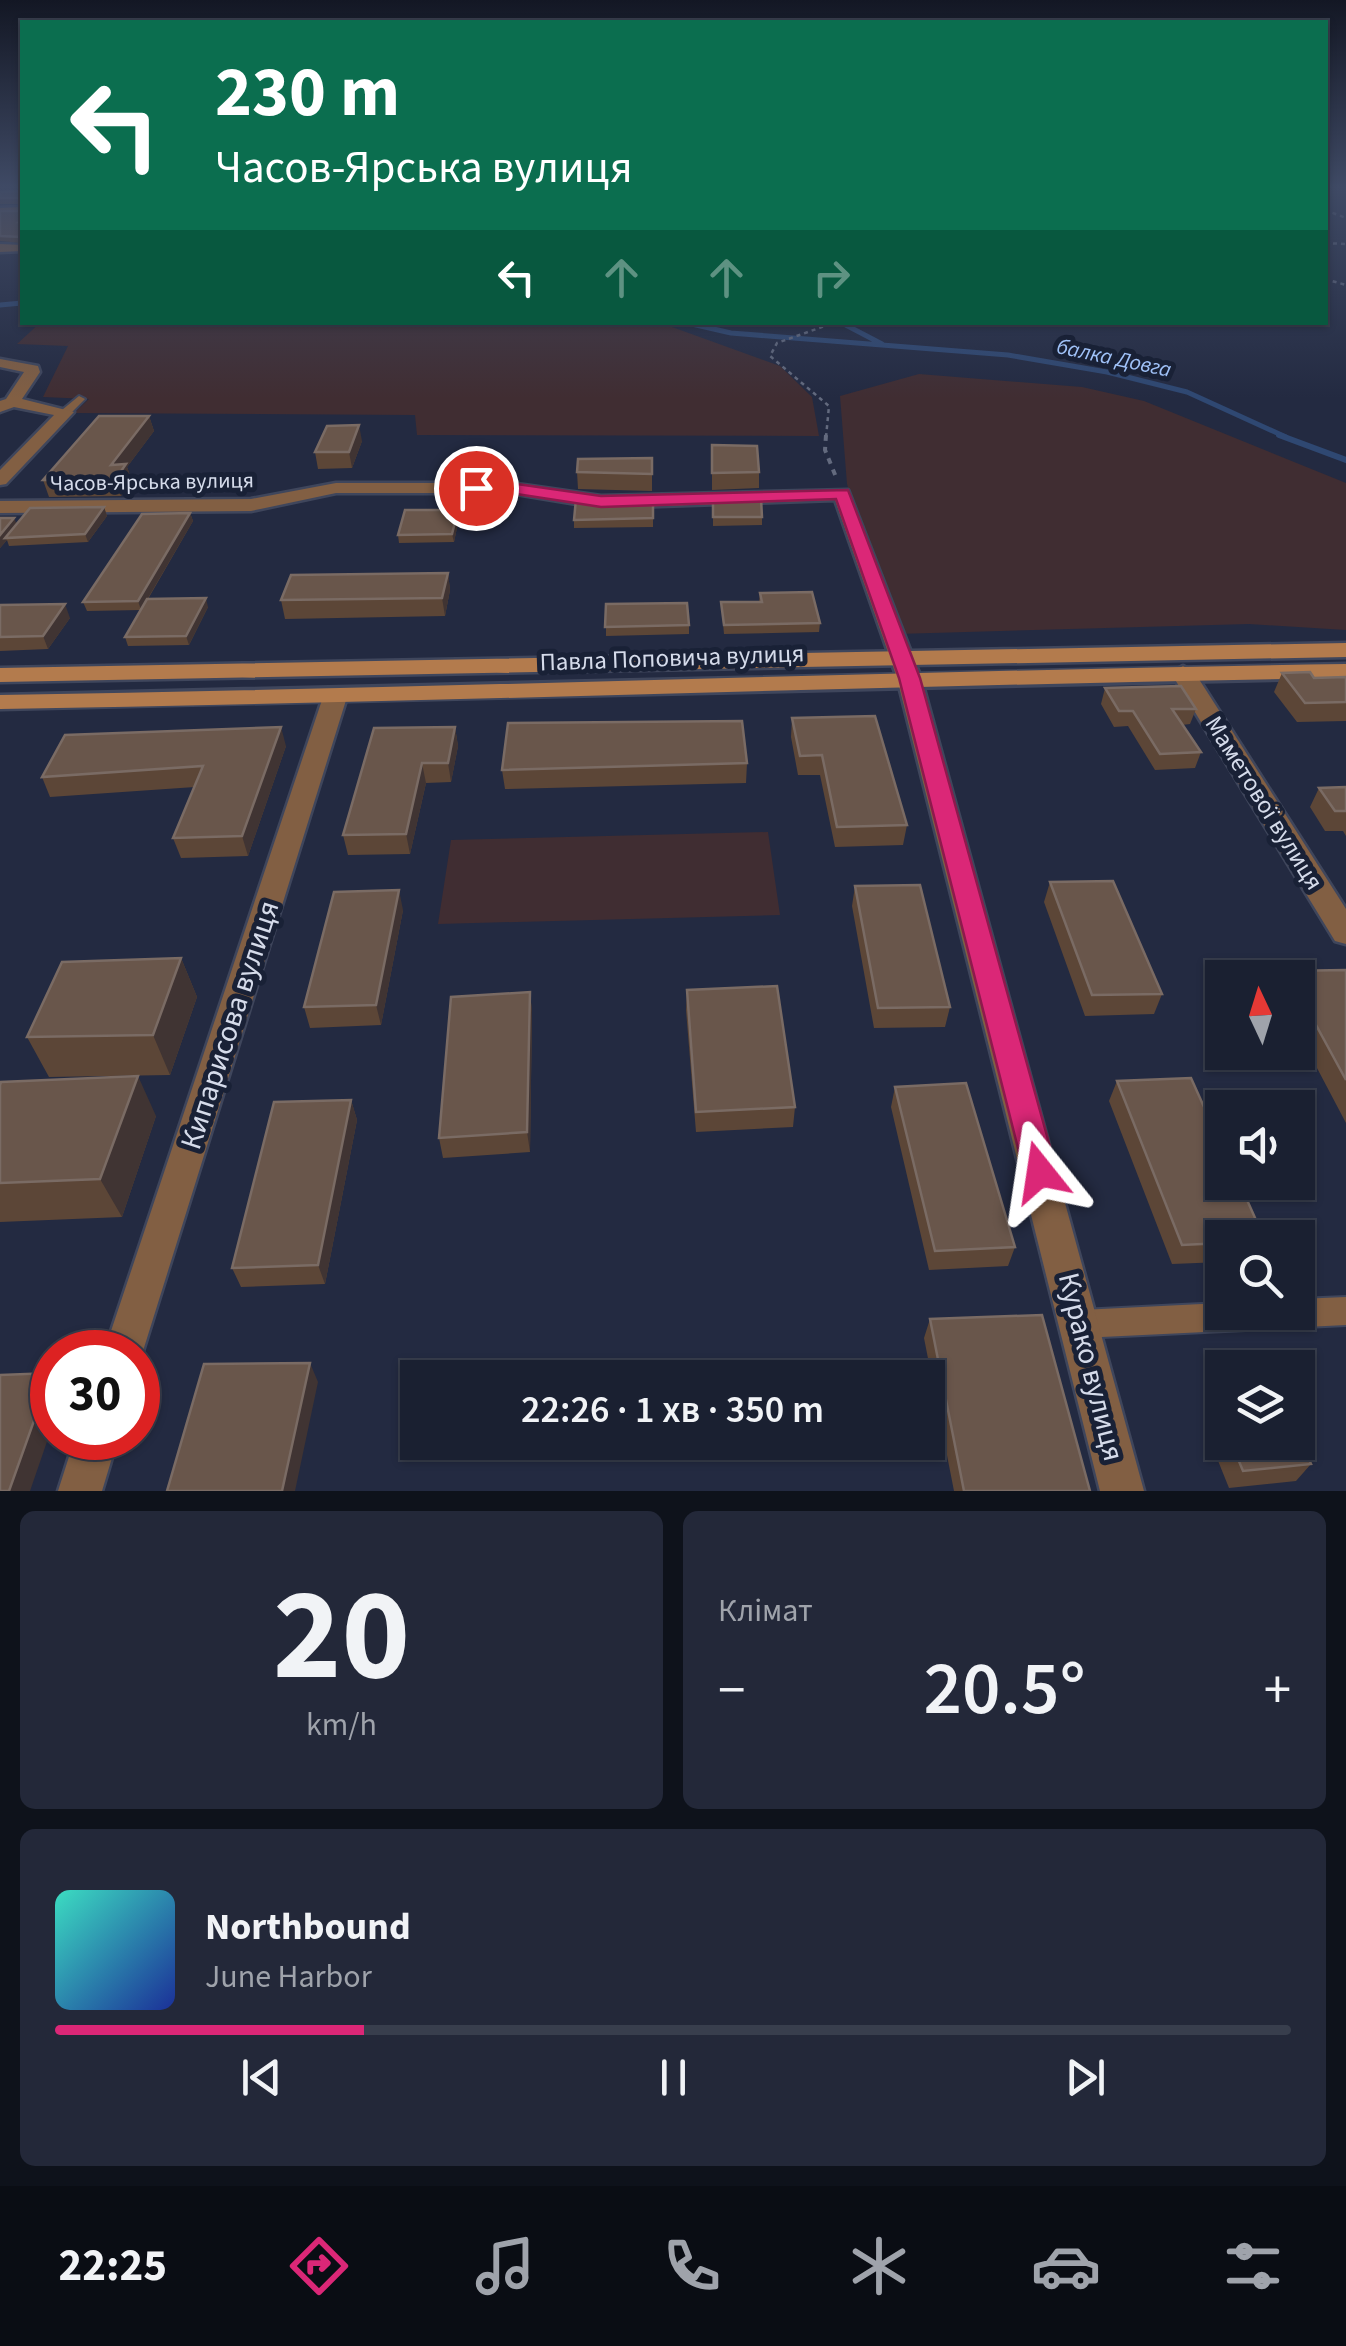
<!DOCTYPE html>
<html lang="uk">
<head>
<meta charset="utf-8">
<style>
  :root { --surface:#1a2031; --page:#232839; --text:#f1f3f6; --muted:#9fa3ab; --line:#383e4d; --accent:#db2777 }
  body { margin:0; font-family:"Source Sans 3",sans-serif; background:var(--page); color:var(--text); height:100vh; display:flex; flex-direction:column; font-size:38px; white-space:nowrap }
  * { box-sizing:border-box; margin:0 }
  p { font-size:32px; color:var(--muted) }
  .icon { flex:none; width:55px; height:55px; fill:none; stroke:currentColor; stroke-width:2; stroke-linecap:round; stroke-linejoin:round }
  .map { position:relative; height:1491px; overflow:hidden }
  .panel { display:flex; flex-direction:column; gap:20px; padding:20px; background:#0e121b; flex:1 }
  .panel>* { flex:none }
  .top-card { position:absolute; left:20px; top:20px; width:1308px; height:305px; border-radius:0px; box-shadow:0 2px 8px #0004,0 0 0 2px var(--line); background:#0b6e4f; color:#fff; overflow:hidden }
  .needle { width:65px; rotate:356deg }
  .controls { position:absolute; left:1205px; top:960px; display:grid; gap:20px }
  .controls a { display:grid; place-items:center; width:110px; height:110px; border-radius:0px; background:var(--surface); box-shadow:0 2px 8px #0004,0 0 0 2px var(--line); font-size:50px }
  .speed { position:absolute; left:30px; top:1330px; display:flex; gap:20px; font-size:50px; font-weight:700; text-align:center }
  .speed>* { display:grid; place-content:center; width:130px; height:130px; border-radius:50%; background:var(--surface); box-shadow:0 2px 8px #0004,0 0 0 2px var(--line); line-height:1 }
  .speed .limit { border:15px solid #d22; background:#fff; color:#111 }
  .pin { position:absolute; display:grid; place-items:center; width:85px; height:85px; color:#fff; margin:-42px; border:5px solid #fff; border-radius:50%; box-shadow:0 2px 10px #0007 }
  .me { position:absolute; width:110px; margin:-55px; rotate:345deg; stroke-linejoin:round; filter:drop-shadow(0 0 8px #0008) }
  .turn { display:flex; align-items:center; gap:35px; height:210px; padding:0 30px; font-size:45px }
  .turn .icon { width:130px; height:130px; stroke-width:2.5 }
  .turn b { display:block; font-size:70px; line-height:85px }
  .lanes { display:flex; align-items:center; height:95px; padding:0 30px; background:#0003; justify-content:center; gap:50px; direction:ltr }
  .lanes .off { opacity:.35 }
  .big { font-size:75px; font-weight:600; line-height:1.1 }
  .panel .tile { flex:1; display:flex; flex-direction:column; justify-content:center; gap:15px; min-width:0; padding:0 35px; border-radius:15px; background:var(--page) }
  .panel .dial { align-items:center; gap:0 }
  .dial b { font-size:130px; line-height:1 }
  .song { display:flex; align-items:center; gap:30px }
  .cover { width:120px; height:120px; border-radius:15px; background:linear-gradient(135deg,hsl(170 70% 55%),hsl(230 70% 35%)) }
  .played { height:10px; border-radius:5px; background:linear-gradient(90deg,var(--accent) 25%,var(--line) 25%) }
  .keys { display:flex; justify-content:space-around; direction:ltr }
  .heat { display:flex; justify-content:space-between; align-items:center; font-size:55px; direction:ltr }
  .panel .tiles { flex:1; display:grid; gap:20px; grid-template-columns:1fr 1fr }
  .tile:last-child { grid-column:span 2 }
  .trip { position:absolute; left:400px; top:1360px; width:545px; height:100px; border-radius:0px; background:var(--surface); box-shadow:0 2px 8px #0004,0 0 0 2px var(--line); font-weight:600; line-height:100px; text-align:center }
  .tab-bar { display:flex; height:160px; justify-content:space-around; align-items:center; background:#0a0d14; color:var(--muted) }
  .tab-bar .icon { width:70px; height:70px }
  .tab-bar .selected { color:var(--accent) }
  .tab-bar b { font-size:45px; color:var(--text) }
  .map>svg:first-child { display:block }
  .industrial { fill:#402d32 }
  .lines { fill:none; stroke-linecap:round; stroke-linejoin:round }
  .stream-far1 { stroke:#2f4872; stroke-width:5 }
  .stream { stroke:#2f4872; stroke-width:6 }
  .service-casing { stroke:#3f465c; stroke-width:4 }
  .minor-casing { stroke:#3f465c; stroke-width:5 }
  .secondary-casing { stroke:#3f465c; stroke-width:5 }
  .path-far1 { stroke:#636a7e; stroke-width:2.5; stroke-dasharray:4 4; stroke-linecap:butt }
  .path { stroke:#636a7e; stroke-width:4; stroke-dasharray:6 6; stroke-linecap:butt }
  .service { fill:#825f43; fill-rule:evenodd }
  .minor { fill:#825f43; fill-rule:evenodd }
  .secondary { fill:#b37b4d; fill-rule:evenodd }
  .wall { fill:#5c4637 }
  .shaded-wall { fill:#403433 }
  .building { fill:#69564b; stroke:#7a6b64; stroke-width:2.5 }
  .route { fill:#db2777; stroke:#8e194d; stroke-width:2.5 }
  .labels { text-anchor:middle; dominant-baseline:central; stroke-width:10; stroke-linejoin:round; paint-order:stroke }
  .far-water-label { font-size:22px; font-style:italic; fill:#a0c2f8; stroke:#192136 }
  .far-street-label { font-size:22px; fill:#d5dbea; stroke:#192136 }
  .street-label { font-size:25px; fill:#d5dbea; stroke:#192136 }
  .near-street-label { font-size:30px; fill:#d5dbea; stroke:#192136 }
</style>
</head>
<body>
<div class="map">
<svg width="1346" height="1491" viewBox="0 0 1346 1491">
  <rect width="100%" height="100%" fill="#232a41"/>
  <!-- industrial -->
  <path class="industrial" d="M41 322 661 323 780 366 812 397 819 436 417 435 415 415 74 413 89 399 43 397 68 346 17 344Z
    M919 374 1082 387 1144 401 1346 483V630L1249 624 897 634 847 484 840 396Z
    M768 832 780 915 438 924 451 840Z"/>
  <g class="lines">
    <!-- stream-far1 -->
    <path class="stream-far1" d="M0 305 22 303
      M683 322 731 333 1008 355 1107 372 1187 392 1286 437
      M840 322 882 344"/>
    <!-- stream -->
    <path class="stream" d="M1279 435 1346 460"/>
    <!-- service casing -->
    <g class="service-casing">
      <path id="service" d="M79 396 85 399 70 414H62V410Z
        M1346 1297V1325L1081 1338 1071 1334 1067 1324 1071 1314 1081 1310 1222 1303V1312H1298V1299Z"/>
    </g>
    <!-- minor casing -->
    <g class="minor-casing">
      <path id="minor" d="M22 207V213L0 214V208Z
        M0 244 22 245V251L0 252Z
        M0 359 38 366 40 372 22 399 74 412 6 484 0 485V470L54 415 14 407 0 412V401L6 399 24 372 0 367Z
        M336 483H510L601 496 848 490 921 678 1144 1491H1100L897 678 835 500 601 508 510 493H336L251 511 0 513V501L251 499Z
        M1183 666 1195 673 1346 909V944L1335 941 1171 673Z
        M335 690 347 697 138 1367V1352H104L323 697Z
        M75 1438H118L102 1491H58Z"/>
    </g>
    <!-- secondary casing -->
    <g class="secondary-casing">
      <path id="secondary" d="M1346 643V657L0 682V668Z
        M1346 664V678C897 685 449 702 0 709V695C449 688 897 671 1346 664Z"/>
    </g>
    <!-- path-far1 -->
    <path class="path-far1" d="M1325 210 1346 218
      M1325 243 1346 244
      M1325 279 1346 285
      M826 437 829 406 770 356 777 343 836 322"/>
    <!-- path -->
    <path class="path" d="M826 435 825 450 836 477"/>
    <!-- service -->
    <use href="#service" class="service"/>
    <!-- minor -->
    <use href="#minor" class="minor"/>
    <!-- secondary -->
    <use href="#secondary" class="secondary"/>
  </g>
  <!-- wall -->
  <path class="wall" d="M22 191V204H0V192Z
    M22 205V243L0 241V211H20Z
    M149 416 154 431 127 467 132 481 121 496 49 497 43 480Z
    M362 441 352 468 318 469 315 452Z
    M712 445 759 472V488L712 490Z
    M652 458V491L578 489 577 472Z
    M713 499 762 517V525L713 526Z
    M653 502V527L574 528V520L601 503Z
    M104 507 107 516 88 542 9 546 7 540 0 548V518L17 524Z
    M190 513 193 521 148 599 208 607 189 645 128 646 125 637 141 610 87 611 83 602Z
    M459 518 454 542 399 543 398 535Z
    M448 573 450 590 445 616 285 619 281 600Z
    M760 593 820 623 819 632 724 634 721 602H759Z
    M606 604 689 625V634L606 636Z
    M0 605 70 618 48 649 0 651Z
    M1282 673 1314 678 1346 677V721L1297 722 1274 692Z
    M1105 688 1196 709 1190 724 1182 725 1201 752 1195 768 1155 770 1128 726 1114 727 1101 704Z
    M792 718 907 825 903 845 835 847 820 775H798L791 737Z
    M455 727 458 746 451 782 426 783 410 854 348 855 343 835Z
    M286 746 248 856 181 858 173 838 195 787 50 797 42 777Z
    M747 763 746 783 505 789 502 770Z
    M1346 787V836L1343 831H1325L1310 807 1319 788Z
    M1050 882 1162 994 1154 1014 1085 1016 1044 902Z
    M855 886 950 1007 945 1027 874 1028 852 906Z
    M403 910 381 1025 310 1028 304 1007Z
    M181 958 197 997 170 1075 49 1077 27 1037Z
    M1346 970V1123L1298 1032V978H1283L1286 971Z
    M687 990 795 1107 793 1127 696 1132 686 1010Z
    M530 992 532 1012 530 1152 443 1158 439 1138Z
    M1117 1081 1222 1238V1262L1172 1264 1109 1101Z
    M0 1085 156 1116 122 1217 0 1222Z
    M895 1087 1015 1247 1008 1266 929 1270 891 1107Z
    M351 1100 357 1120 325 1284 241 1287 232 1268Z
    M930 1319 1090 1491H954L924 1338Z
    M1222 1407V1442H1298L1311 1464 1296 1481 1229 1488 1204 1426 1217 1408Z"/>
  <!-- shaded-wall -->
  <path class="shaded-wall" d="M149 416 154 431 127 467 132 481 121 496 111 465Z
    M359 425 362 441 352 468 349 452Z
    M104 507 107 516 88 542 85 534Z
    M458 510 459 518 454 542 452 534Z
    M190 513 193 521 141 610 138 601Z
    M14 518 18 527 5 538 7 540 0 548V535Z
    M448 573 450 590 445 616 442 598Z
    M206 598 208 607 189 645 186 636Z
    M65 604 70 618 48 649 43 636Z
    M281 727 286 746 248 856 242 836Z
    M455 727 458 746 451 782 448 763Z
    M422 763 426 783 410 854 406 834Z
    M399 890 403 910 381 1025 376 1005Z
    M181 958 197 997 170 1075 153 1035Z
    M530 992 532 1012 530 1152 527 1132Z
    M138 1076 156 1116 122 1217 100 1179Z
    M351 1100 357 1120 325 1284 318 1265Z
    M310 1363 318 1382 295 1491H282Z
    M51 1373 52 1375V1427L30 1491H9Z"/>
  <!-- building -->
  <path class="building" d="M22 191V200L20 198H0V192Z
    M22 205V220L19 222H22V237L0 236V211H20Z
    M99 416H149L111 465 126 464 115 480H43Z
    M359 425 349 452H315L327 426Z
    M712 445 757 446 759 472 712 473Z
    M652 458V474L577 472 578 459Z
    M761 498 762 517H713V499Z
    M576 499 601 503 653 502V518L574 520Z
    M104 507 85 534 5 538 30 508Z
    M405 510H458L452 534 398 535Z
    M190 513 138 601 83 602 142 514Z
    M0 518H14L0 535Z
    M448 573 442 598 281 600 291 575Z
    M812 592 820 623 724 625 721 602H762L760 593Z
    M206 598 186 636 125 637 147 599Z
    M687 603 689 625 605 627 606 604Z
    M65 604 43 636 0 637V605Z
    M1310 672 1314 678 1346 677V702L1305 703 1282 673Z
    M1181 686 1196 709H1172L1201 752 1160 754 1133 711H1119L1105 688Z
    M875 716 907 825 837 827 822 755 800 756 792 718Z
    M742 721 747 763 502 770 508 723Z
    M281 727 242 836 173 838 203 766 42 777 65 735Z
    M455 727 448 763H422L406 834 343 835 374 728Z
    M1346 787V811H1335L1319 788Z
    M1113 881 1162 994 1092 995 1050 882Z
    M920 885 950 1007 878 1008 855 886Z
    M399 890 376 1005 304 1007 334 892Z
    M181 958 153 1035 27 1037 62 962Z
    M1346 970V1080L1298 992V978H1289L1286 971Z
    M777 986 795 1107 696 1112 687 990Z
    M530 992 527 1132 439 1138 451 997Z
    M138 1076 100 1179 0 1183V1085L1 1082Z
    M1191 1078 1222 1147V1182H1239L1264 1238H1222V1243L1182 1245 1117 1081Z
    M966 1083 1015 1247 935 1251 895 1087Z
    M351 1100 318 1265 232 1268 274 1102Z
    M1042 1315 1090 1491H964L930 1319Z
    M310 1363 282 1491H167L204 1364Z
    M51 1373 9 1491H0V1375Z
    M1222 1407V1422L1217 1408Z
    M1298 1434 1311 1464 1243 1471 1231 1442H1298Z"/>
  <!-- sky -->
  <linearGradient id="sky" x2="0" y2="1"><stop stop-color="#131724"/><stop offset="0.47" stop-color="#3f4a65"/><stop offset="1" stop-color="#3f4a65" stop-opacity="0"/></linearGradient>
  <rect width="1346" height="398" fill="url(#sky)"/>
  <!-- route -->
  <path class="route" d="M476 483H510L601 496 848 490 920 678 1057 1172 1052 1183 1040 1187 1029 1183 1024 1172 899 678 836 499 601 507 510 493 470 491V484Z"/>
  <g class="labels">
    <!-- far-water labels -->
    <g class="far-water-label">
      <text transform="translate(1114 358) rotate(12)">балка Довга</text>
    </g>
    <!-- far-street labels -->
    <g class="far-street-label">
      <text transform="translate(152 482) rotate(-1)">Часов-Ярська вулиця</text>
    </g>
    <!-- street labels -->
    <g class="street-label">
      <text transform="translate(672 658) rotate(-2)">Павла Поповича вулиця</text>
      <text transform="translate(1264 803) rotate(58)">Маметової вулиця</text>
    </g>
    <!-- near-street labels -->
    <g class="near-street-label">
      <text transform="translate(230 1025) rotate(-72)">Кипарисова вулиця</text>
      <text transform="translate(1091 1367) rotate(76)">Курако вулиця</text>
    </g>
  </g>
</svg>
<div class="controls">
<a><svg class="needle" viewBox="-14 -14 28 28"><path d="M0-13l5 13h-10z" fill="#e53935"/><path d="M0 13l5-13h-10z" fill="#9fa3ab"/></svg></a>
<a><svg class="icon" aria-label="sound" viewBox="0 0 24 24"><path d="M4 9h4l5-4v14l-5-4H4zM17 9q2 3 0 6"/></svg></a>
<a><svg class="icon" aria-label="search" viewBox="0 0 24 24"><circle cx="10" cy="10" r="6"/><path d="M15 15l6 6"/></svg></a>
<a><svg class="icon" aria-label="layers" viewBox="0 0 24 24"><path d="M12 4l9 5-9 5-9-5zM3 14l9 5 9-5"/></svg></a>
</div>
<div class="speed"><div class="limit">30</div></div>
<div class="pin" style="left:476px;top:488px;background:#d93025"><svg class="icon" aria-label="arrive" viewBox="0 0 24 24"><path d="M6 21V4h12l-3 4 3 4H6"/></svg></div>
<svg class="me" style="left:1040px;top:1172px" viewBox="-20 -20 40 40"><path d="M0-17L14 15 0 8-14 15z" fill="#db2777" stroke="#fff" stroke-width="4"/></svg>
<div class="trip">22:26 · 1 хв · 350 m</div>
<div class="top-card">
<div class="turn"><svg class="icon" aria-label="left" viewBox="0 0 24 24"><path d="M17 20v-9H6M10 6l-5 5 5 5"/></svg><div><b>230 m</b>Часов-Ярська вулиця</div></div>
<div class="lanes"><svg class="icon" aria-label="left" viewBox="0 0 24 24"><path d="M17 20v-9H6M10 6l-5 5 5 5"/></svg><svg class="icon off" aria-label="ahead" viewBox="0 0 24 24"><path d="M12 20V5M6 11l6-6 6 6"/></svg><svg class="icon off" aria-label="ahead" viewBox="0 0 24 24"><path d="M12 20V5M6 11l6-6 6 6"/></svg><svg class="icon off" aria-label="right" viewBox="0 0 24 24"><path d="M7 20v-9h11M14 6l5 5-5 5"/></svg></div>
</div>
</div>
<section class="panel">
<div class="tiles">
<div class="tile dial"><b>20</b><p>km/h</p></div>
<div class="tile"><p>Клімат</p>
<div class="heat"><a>−</a><b class="big">20.5°</b><a>+</a></div>
</div>
<div class="tile">
<div class="song"><i class="cover"></i><div><b>Northbound</b><p>June Harbor</p></div></div>
<div class="played"></div>
<div class="keys"><svg class="icon" aria-label="previous" viewBox="0 0 24 24"><path d="M18 5L8 12l10 7zM5 5v14"/></svg><svg class="icon" aria-label="pause" viewBox="0 0 24 24"><path d="M8 5v14M16 5v14"/></svg><svg class="icon" aria-label="next" viewBox="0 0 24 24"><path d="M6 5l10 7-10 7zM19 5v14"/></svg></div>
</div>
</div>
</section>
<nav class="tab-bar">
<b>22:25</b>
<svg class="icon selected" aria-label="directions" viewBox="0 0 24 24"><path d="M12 3l9 9-9 9-9-9zM9 14v-3h6M13 9l2 2-2 2"/></svg>
<svg class="icon" aria-label="music" viewBox="0 0 24 24"><path d="M9 18V5l10-2v13"/><circle cx="6" cy="18" r="3"/><circle cx="16" cy="16" r="3"/></svg>
<svg class="icon" aria-label="phone" viewBox="0 0 24 24"><path d="M5 4h4l2 5-3 2q2 4 5 5l2-3 5 2v4C11 20 4 13 5 4z"/></svg>
<svg class="icon" aria-label="climate" viewBox="0 0 24 24"><path d="M12 3v18M4 7l16 10M4 17L20 7"/></svg>
<svg class="icon" aria-label="car" viewBox="0 0 24 24"><path d="M5 17H2v-5l4-1 3-4h7l3 4 3 1v5h-3M9 17h6M6 11h13"/><circle cx="7" cy="17" r="2"/><circle cx="17" cy="17" r="2"/></svg>
<svg class="icon" aria-label="filters" viewBox="0 0 24 24"><path d="M4 7h16M4 17h16"/><circle cx="9" cy="7" r="2"/><circle cx="15" cy="17" r="2"/></svg>
</nav>
</body>
</html>
